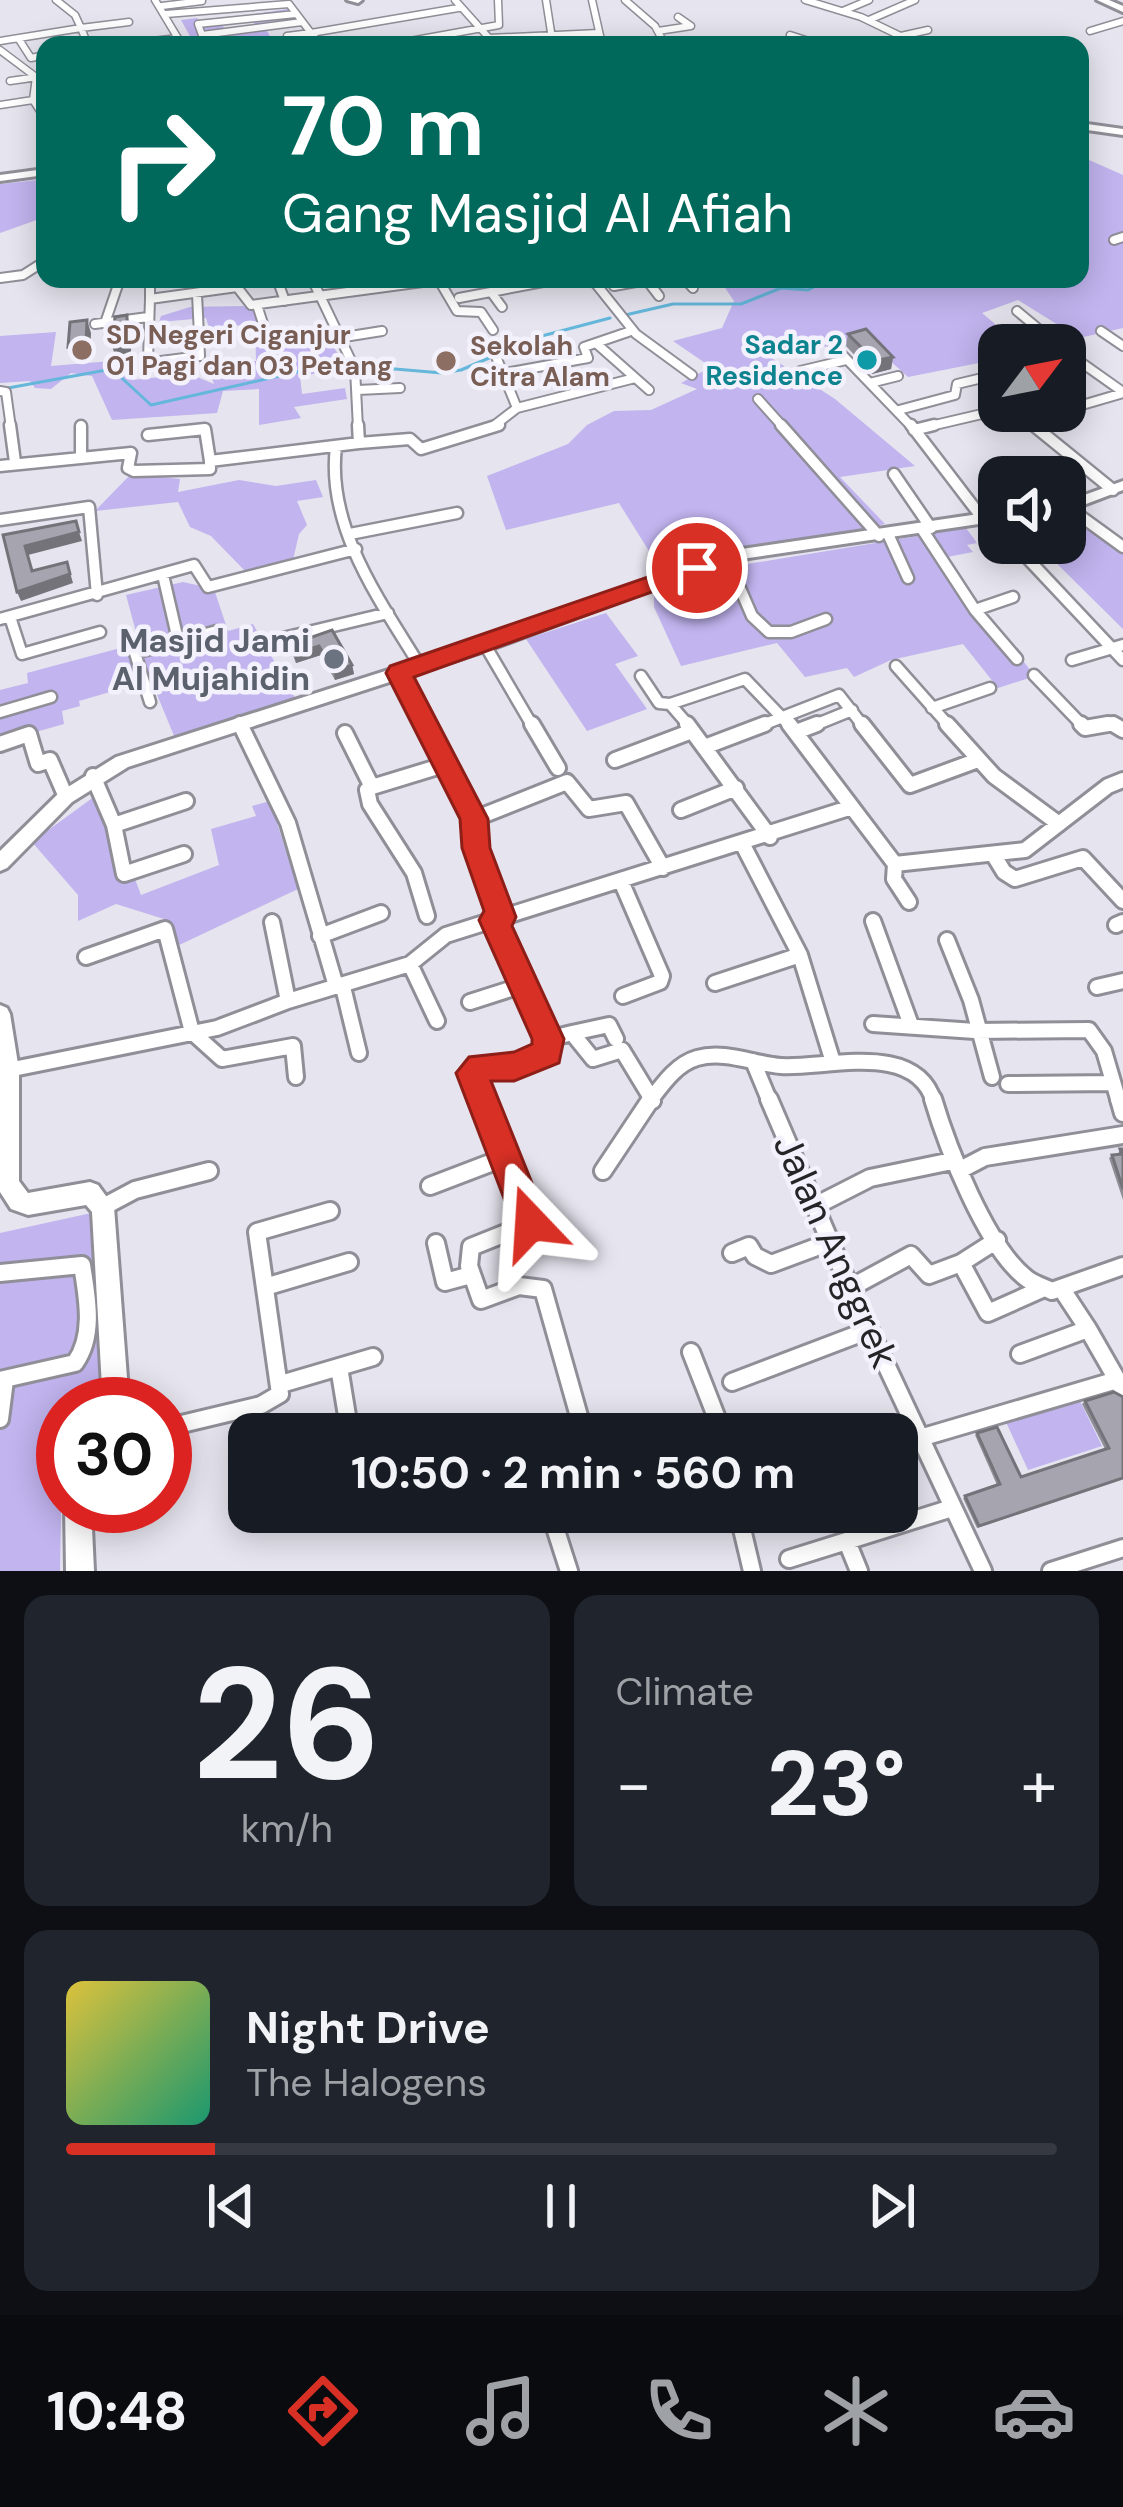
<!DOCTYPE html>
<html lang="en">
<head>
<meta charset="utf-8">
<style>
  :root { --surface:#171b24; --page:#20242c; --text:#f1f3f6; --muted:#9ea1a6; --line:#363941; --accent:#d93025 }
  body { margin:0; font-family:"DM Sans",sans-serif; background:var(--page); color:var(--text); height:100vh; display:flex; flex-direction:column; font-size:45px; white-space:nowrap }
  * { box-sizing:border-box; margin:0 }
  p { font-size:39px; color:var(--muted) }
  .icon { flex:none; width:66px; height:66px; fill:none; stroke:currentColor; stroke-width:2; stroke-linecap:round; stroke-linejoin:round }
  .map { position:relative; height:1571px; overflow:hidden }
  .sheet { display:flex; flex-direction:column; gap:24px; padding:24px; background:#0d0f14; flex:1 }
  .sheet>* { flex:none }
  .guide { position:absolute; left:36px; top:36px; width:1053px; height:252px; border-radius:24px; box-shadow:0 6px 30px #0003; background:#00695c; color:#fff; overflow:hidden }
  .needle { width:78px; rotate:58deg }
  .tools { position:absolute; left:978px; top:324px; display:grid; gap:24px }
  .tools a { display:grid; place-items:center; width:108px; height:108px; border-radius:24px; background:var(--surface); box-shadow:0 6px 30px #0003; font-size:60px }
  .speed { position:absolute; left:36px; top:1377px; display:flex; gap:24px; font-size:60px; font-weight:700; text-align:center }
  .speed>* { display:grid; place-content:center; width:156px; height:156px; border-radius:50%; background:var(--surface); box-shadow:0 6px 30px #0003; line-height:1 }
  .speed .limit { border:18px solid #d22; background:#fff; color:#111 }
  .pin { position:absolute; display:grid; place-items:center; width:102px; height:102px; color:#fff; margin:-51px; border:6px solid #fff; border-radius:50%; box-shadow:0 3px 12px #0007 }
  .me { position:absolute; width:132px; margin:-66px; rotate:340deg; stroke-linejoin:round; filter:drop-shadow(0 0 9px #0008) }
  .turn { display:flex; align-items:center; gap:42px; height:252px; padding:0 48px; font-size:54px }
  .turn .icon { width:156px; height:156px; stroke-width:2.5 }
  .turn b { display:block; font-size:84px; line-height:102px }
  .big { font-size:90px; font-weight:700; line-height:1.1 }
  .sheet .tile { flex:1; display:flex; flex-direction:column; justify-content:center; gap:18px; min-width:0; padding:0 42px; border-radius:24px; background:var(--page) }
  .sheet .dial { align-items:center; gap:0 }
  .dial b { font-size:156px; line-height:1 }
  .song { display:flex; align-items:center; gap:36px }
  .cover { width:144px; height:144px; border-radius:18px; background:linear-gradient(135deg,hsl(50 70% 55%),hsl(160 70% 35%)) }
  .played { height:12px; border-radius:6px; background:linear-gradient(90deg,var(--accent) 15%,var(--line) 15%) }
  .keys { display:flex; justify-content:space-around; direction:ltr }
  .heat { display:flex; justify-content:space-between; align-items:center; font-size:66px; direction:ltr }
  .sheet .tiles { flex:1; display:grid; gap:24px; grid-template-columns:1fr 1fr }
  .tile:last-child { grid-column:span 2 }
  .trip { position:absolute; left:228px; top:1413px; width:690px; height:120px; border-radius:24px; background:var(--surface); box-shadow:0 6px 30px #0003; font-weight:700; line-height:120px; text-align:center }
  .menu { display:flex; height:192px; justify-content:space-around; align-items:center; background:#090b0e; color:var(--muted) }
  .menu .icon { width:84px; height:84px }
  .menu .current { color:var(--accent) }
  .menu b { font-size:54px; color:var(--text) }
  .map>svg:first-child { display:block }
  .green { fill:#c1b4ef }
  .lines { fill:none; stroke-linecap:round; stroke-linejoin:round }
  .stream { stroke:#64b7db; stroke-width:3 }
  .street-far4-casing { stroke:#908e97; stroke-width:9 }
  .street-far3-casing { stroke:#908e97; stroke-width:12 }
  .street-far2-casing { stroke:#908e97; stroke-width:15 }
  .street-far1-casing { stroke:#908e97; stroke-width:20 }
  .street-casing { stroke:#908e97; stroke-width:22 }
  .secondary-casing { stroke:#908e97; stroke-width:6 }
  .street-far4 { stroke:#fff; stroke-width:6 }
  .street-far3 { stroke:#fff; stroke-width:8 }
  .street-far2 { stroke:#fff; stroke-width:10 }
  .street-far1 { stroke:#fff; stroke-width:14 }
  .street { stroke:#fff; stroke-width:16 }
  .secondary { fill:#fff; fill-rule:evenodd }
  .wall { fill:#8f8d96 }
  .shaded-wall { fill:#74737a }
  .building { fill:#a6a4ae; stroke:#74737a; stroke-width:3 }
  .route { fill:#d93025; stroke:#8d1f18; stroke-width:3 }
  .education-dot { fill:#8d6e63; stroke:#f3f1fb; stroke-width:4.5 }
  .culture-dot { fill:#0f9aa8; stroke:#f3f1fb; stroke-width:4.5 }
  .worship-dot { fill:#6b7280; stroke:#f3f1fb; stroke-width:4.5 }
  .labels { text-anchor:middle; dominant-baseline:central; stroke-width:9; stroke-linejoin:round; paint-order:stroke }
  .far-education-label { font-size:27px; font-weight:bold; fill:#785e54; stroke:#f3f1fb; text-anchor:start }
  .far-culture-label { font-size:27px; font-weight:bold; fill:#0d838f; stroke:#f3f1fb; text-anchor:end }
  .worship-label { font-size:33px; font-weight:bold; fill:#5b616d; stroke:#f3f1fb; text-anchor:end }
  .near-street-label { font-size:39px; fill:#252528; stroke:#f3f1fb }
</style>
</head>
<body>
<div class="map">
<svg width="1123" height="1571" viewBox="0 0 1123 1571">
  <rect width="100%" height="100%" fill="#e6e4ee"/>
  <!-- green -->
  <path class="green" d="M295 8 306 23 266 29 272 40 195 45 181 20 197 18 203 27 222 25 228 33 257 27 248 15Z
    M1080 156 1123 175V328L1079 338 1018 300 982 313 1020 345H999V359L908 377 866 339 770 357 835 399 915 466 840 477 885 524 729 555 742 565 966 528 977 543 967 545 973 552 942 558 1035 676 998 688 963 644 891 660 854 677 847 668 805 677 777 643 681 666 654 607V559L619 503 506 530 487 476 568 444 587 425 614 411 651 410 697 389 681 383 711 367 673 341 722 328 734 301 719 279H788L795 285 808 279H1080Z
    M38 180 45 217 0 233V184Z
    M243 306 263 315 275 337 324 331 347 369 300 376 302 394 345 388 347 399 294 407 301 418 259 425V389L223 391 217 413 112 420 92 376 71 373 51 389 35 388 30 381 0 383V336L56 332 51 366 124 360 132 380 190 374 214 384 208 368 256 361 255 324 209 328 206 318 159 322 161 316 190 307Z
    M131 474 180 479 178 492 239 480 276 486 316 480 323 497 297 501 307 525 299 534 293 560 248 574 211 536 190 527 178 502 95 511Z
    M1065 511 1123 543V629L1036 543H1065Z
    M183 582 214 589 228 631 253 624 298 703 177 743 151 680 79 701 80 706 62 711 64 724 0 742V690L28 683 27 673 139 643 126 595Z
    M606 613 638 656 615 664 647 709 587 731 526 639Z
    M102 791 141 895 219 865 211 829 256 816 252 806 270 801 298 889 177 946 164 919 116 904 78 921V895L32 842Z
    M96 1212 105 1404H63L60 1571H0V1233Z
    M1079 1399 1102 1446 1028 1470 1006 1422Z"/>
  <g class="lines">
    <!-- stream -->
    <path class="stream" d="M621 316 673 304H741L781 288 808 290 830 279
      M360 366 442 373 461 370 538 337 610 318
      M8 388 112 369 151 405 310 369 348 367"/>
    <!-- street-far4 casing -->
    <g class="street-far4-casing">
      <path id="street-far4" d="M56 0 75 15 81 28 129 22
        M155 0 182 45
        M455 0 489 38 599 33
        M546 0 553 45
        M592 0 601 40
        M625 0 655 26 664 43
        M805 0 861 17 919 45
        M162 6 202 1
        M843 11 869 0
        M166 14 289 4 311 33 458 8
        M296 14 198 24 202 35 302 22
        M869 20 915 0
        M658 31 691 26 678 17
        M1090 31 1123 21
        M790 35 821 45
        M287 36 311 33 322 45
        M901 36 928 30
        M0 41 81 28 88 45
        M20 41 31 58 45 55
        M399 43 499 25 498 0
        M119 45 178 38
        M349 45 362 43
        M602 45H721
        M879 45 903 39
        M0 50 36 77 33 100 0 105
        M10 81 45 76
        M33 100 45 119"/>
    </g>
    <!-- street-far3 casing -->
    <g class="street-far3-casing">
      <path id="street-far3" d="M1114 240 1123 237
        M0 278 23 275 45 261
        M141 279 150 283V299L237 287 251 305 445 279
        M277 279 285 301
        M312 279 355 369 358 428
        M592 279 636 334 692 375
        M646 279 659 296
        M685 279 693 288
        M440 282 457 311 481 312 493 330
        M614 286 647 280
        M491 292 502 307
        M459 298 559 279
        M150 299 148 360 153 362 200 356 197 294
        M257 305 269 342
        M1017 311 1058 345
        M105 323 120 279
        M95 324 148 317
        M1101 331 1123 346
        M338 338 382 331
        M597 344 649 390
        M833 345 913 428
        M1065 351 1123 392
        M800 371 846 360
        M505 373 588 358 584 347 628 332
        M870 383 898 376
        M358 390 400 388
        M0 391 6 392 11 428
        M758 399 784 428
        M517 408 635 378
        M899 410 955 395 957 384 999 374
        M1065 410 1123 393
        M1031 424 1036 428
        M491 428 517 408 495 354
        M922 428 999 410"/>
    </g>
    <!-- street-far2 casing -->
    <g class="street-far2-casing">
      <path id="street-far2" d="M10 425 15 462
        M781 425 879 536
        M911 425 983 519
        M1033 425 1113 490
        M81 426V456
        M914 430 934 425
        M148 435 205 429 210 461
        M359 443 410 439 421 449 499 425
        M336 447C326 527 380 601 420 666
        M0 466 131 453 128 468 134 471 210 469V461L359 443 358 425
        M894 474 931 528
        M1068 507 1123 547
        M0 520 89 507 97 595
        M922 529 975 610 1017 659
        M350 534 457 513
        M888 534 908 578
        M1013 543 1123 660
        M726 556 752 616 769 632H791L826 619
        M163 575 178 640
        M975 610 1013 597
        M10 617 22 654 100 632
        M0 619 194 565 208 587 356 549
        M258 644 388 613
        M485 645 533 727
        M1072 660 1123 645
        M896 666 950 727
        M399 673 427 727
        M1034 675 1084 727
        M641 676 659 703 670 704 690 727
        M150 702 135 653 217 631
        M670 704 745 679 791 727
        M932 708 990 688
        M0 712 51 697
        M757 727 839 695 864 727
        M810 727 852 710
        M1092 727 1112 723 1118 727"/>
    </g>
    <!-- street-far1 casing -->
    <g class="street-far1-casing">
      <path id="street-far1" d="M240 724 288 823 336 986
        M425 724 474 819 476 848 501 917
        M532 724 558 768
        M687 724 770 837
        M789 724 895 864
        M862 724 910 785 978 760
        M947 724 994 776 1059 824
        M1081 724 1085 728 1108 724
        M1113 724 1123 730
        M796 732 817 724
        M345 733 372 787 367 790 370 804 414 873 427 916
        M0 744 29 734 38 764 50 760 66 797
        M707 746 765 724
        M615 760 692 731
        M93 776 114 825 124 874 184 854
        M372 787 444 765
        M681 810 736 788
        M474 819 567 782 589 809 626 803 663 868
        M114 825 186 801
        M743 845 800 955 832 1059
        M993 854 1004 872 1015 879 1083 858 1123 901
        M895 864 1025 850 1108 786 1123 780
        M895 864 894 879 909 902
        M621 881 662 976 660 982 623 996
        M873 921 911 1025
        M272 922 288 1001 410 964 446 935 852 807
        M1116 925 1123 922
        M320 936 381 913
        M947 940 971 1000 992 1077
        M86 957 165 929 192 1032 222 1059 293 1046 296 1077
        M410 964 437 1021
        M715 983 800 955
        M343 987 359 1053
        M1097 987 1123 981
        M470 1002 523 985
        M873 1024 975 1031 1089 1030 1104 1051 1119 1102
        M572 1033 609 1025 616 1039
        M548 1039 572 1033 593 1059 622 1050 653 1101
        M753 1061 770 1102
        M8 1070 217 1028 288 1001
        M1008 1084 1113 1083
        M485 1102 473 1071 514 1066 551 1049 494 920
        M649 1102C662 1085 676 1064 697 1058 725 1050 754 1064 781 1066 825 1069 916 1040 934 1102"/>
    </g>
    <!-- street casing -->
    <g class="street-casing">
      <path id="street" d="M484 1099 531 1223 471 1247 469 1266 481 1300 519 1286 543 1289 584 1434
        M769 1099 850 1288 983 1571
        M933 1099C947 1146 986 1247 1026 1278 1033 1284 1044 1287 1052 1291L1123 1266
        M1119 1099 1123 1113
        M960 1170 985 1157 1123 1135
        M603 1171 651 1099
        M430 1186 506 1157
        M815 1206 870 1178 952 1161
        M103 1207 135 1190 209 1171
        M436 1243 445 1282 471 1275
        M732 1253 749 1246 755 1256 771 1264 830 1242
        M961 1263 997 1240
        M0 1273 82 1265C87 1297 95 1335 75 1363L0 1380
        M265 1287 349 1262
        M850 1288 911 1255 929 1275 961 1263 988 1313 1042 1289
        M1088 1329 1123 1390
        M691 1352 723 1434
        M1020 1354 1088 1329 1061 1288
        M339 1367 350 1434
        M732 1382 869 1330
        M281 1384 373 1357
        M0 1419 5 1380
        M165 1428 261 1405 280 1394 257 1232 330 1211
        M920 1438 1117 1380
        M550 1512 569 1571
        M738 1512 752 1571
        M848 1544 859 1571
        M789 1559 952 1508
        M1051 1571 1123 1548"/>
    </g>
    <!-- secondary casing -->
    <g class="secondary-casing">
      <path id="secondary" d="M347 0H362L358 3Z
        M1097 0H1109L1123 6V12Z
        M1080 123 1123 129V135L1080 129Z
        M45 169V175L0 181V175Z
        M1123 481V490L1065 512V502Z
        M999 511V521L728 561 491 649 128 767 72 802 7 868 0 871V851L60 792 116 757 479 641 721 552Z
        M0 1005 7 1008 10 1014 19 1070V1181L28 1193 90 1182 98 1185 114 1207 129 1404H103L92 1212 86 1205 28 1215 11 1209 0 1192Z
        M65 1506H91L94 1571H66Z"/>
    </g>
    <!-- street-far4 -->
    <use href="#street-far4" class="street-far4"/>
    <!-- street-far3 -->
    <use href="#street-far3" class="street-far3"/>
    <!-- street-far2 -->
    <use href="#street-far2" class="street-far2"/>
    <!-- street-far1 -->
    <use href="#street-far1" class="street-far1"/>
    <!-- street -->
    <use href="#street" class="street"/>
    <!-- secondary -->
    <use href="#secondary" class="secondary"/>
  </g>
  <!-- wall -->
  <path class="wall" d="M848 334 893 357 891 369 872 374 846 346Z
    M332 630 352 665 354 674 335 680 321 655 296 663 289 645Z
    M1120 1149H1123V1200L1109 1158 1112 1155 1118 1154Z
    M1123 1397V1479L977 1528 963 1498 997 1485 975 1435 977 1433 1021 1477 1105 1449 1082 1404 1085 1401Z"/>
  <!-- shaded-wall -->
  <path class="shaded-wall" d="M127 315 131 328V357L116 358 112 346Z
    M87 320 91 333 90 357 73 359 68 347Z
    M893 357 891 369 872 374 875 361Z
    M79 532 82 541 28 555 35 580 25 546Z
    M67 562 73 583 21 601 17 592Z
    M319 646 321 655 296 663 294 654Z
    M352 665 354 674 335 680 334 672Z"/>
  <!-- building -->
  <path class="building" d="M127 315V344L112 346 115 317Z
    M87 320 86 345 68 347 70 322Z
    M866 329 893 357 875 361 848 334Z
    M76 521 79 532 25 546 32 571 67 562 70 574 17 592 3 535Z
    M332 630 352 665 334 672 319 646 294 654 289 645Z
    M1120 1149H1123V1189L1112 1155 1122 1154Z
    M1114 1392 1123 1397V1478L979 1526 965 1496 1000 1484 977 1433 997 1427 1021 1477 1109 1448 1085 1401Z"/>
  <!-- route -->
  <path class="route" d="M697 560 705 562V573L414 677 488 819 490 848 516 917 512 926 564 1039 559 1063 514 1081H491L548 1223 543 1235 531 1240 518 1235 456 1073 469 1057 514 1052 532 1044V1039L479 920 484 911 462 848 460 819 386 673 390 666Z"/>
  <!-- markers -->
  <g class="education-dot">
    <circle cx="82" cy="350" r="12"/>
    <circle cx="446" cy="361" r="12"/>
  </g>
  <circle class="culture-dot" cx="867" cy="360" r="12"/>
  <circle class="worship-dot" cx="334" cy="659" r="12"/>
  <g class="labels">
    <!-- far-education labels -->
    <g class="far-education-label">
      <text x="106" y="334">SD Negeri Ciganjur<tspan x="106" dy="31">01 Pagi dan 03 Petang</tspan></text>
      <text x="470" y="345">Sekolah<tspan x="470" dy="31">Citra Alam</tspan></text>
    </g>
    <!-- far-culture labels -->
    <g class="far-culture-label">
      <text x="843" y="344">Sadar 2<tspan x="843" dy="31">Residence</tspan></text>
    </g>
    <!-- worship labels -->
    <g class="worship-label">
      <text x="310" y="640">Masjid Jami<tspan x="310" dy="38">Al Mujahidin</tspan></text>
    </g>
    <!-- near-street labels -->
    <g class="near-street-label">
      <text transform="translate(836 1251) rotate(66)">Jalan Anggrek</text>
    </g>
  </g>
</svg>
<div class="tools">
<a><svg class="needle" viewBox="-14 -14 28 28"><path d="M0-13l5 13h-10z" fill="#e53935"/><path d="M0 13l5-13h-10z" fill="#9ea1a6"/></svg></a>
<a><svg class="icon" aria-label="sound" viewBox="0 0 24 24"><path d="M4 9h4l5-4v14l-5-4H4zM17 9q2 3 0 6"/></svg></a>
</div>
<div class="speed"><div class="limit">30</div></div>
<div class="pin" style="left:697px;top:568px;background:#d93025"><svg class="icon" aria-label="arrive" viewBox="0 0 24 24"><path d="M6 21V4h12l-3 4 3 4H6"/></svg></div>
<svg class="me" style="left:531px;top:1223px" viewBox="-20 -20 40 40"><path d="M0-17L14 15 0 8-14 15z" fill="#d93025" stroke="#fff" stroke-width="4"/></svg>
<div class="trip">10:50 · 2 min · 560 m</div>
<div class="guide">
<div class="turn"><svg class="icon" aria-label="right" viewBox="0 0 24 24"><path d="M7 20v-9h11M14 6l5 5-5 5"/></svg><div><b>70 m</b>Gang Masjid Al Afiah</div></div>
</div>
</div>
<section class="sheet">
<div class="tiles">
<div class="tile dial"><b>26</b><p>km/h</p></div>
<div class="tile"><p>Climate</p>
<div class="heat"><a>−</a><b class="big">23°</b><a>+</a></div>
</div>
<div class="tile">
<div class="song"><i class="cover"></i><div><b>Night Drive</b><p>The Halogens</p></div></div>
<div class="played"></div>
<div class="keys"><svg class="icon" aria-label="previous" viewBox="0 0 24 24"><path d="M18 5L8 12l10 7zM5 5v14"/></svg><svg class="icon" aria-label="pause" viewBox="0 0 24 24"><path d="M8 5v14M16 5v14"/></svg><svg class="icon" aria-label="next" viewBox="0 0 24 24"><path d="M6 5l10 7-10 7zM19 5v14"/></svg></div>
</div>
</div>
</section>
<nav class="menu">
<b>10:48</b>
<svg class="icon current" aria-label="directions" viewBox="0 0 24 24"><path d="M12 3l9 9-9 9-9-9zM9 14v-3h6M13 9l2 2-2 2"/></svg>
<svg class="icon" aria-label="music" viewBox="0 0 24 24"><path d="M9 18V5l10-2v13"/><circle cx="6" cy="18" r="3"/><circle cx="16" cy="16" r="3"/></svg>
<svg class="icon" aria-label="phone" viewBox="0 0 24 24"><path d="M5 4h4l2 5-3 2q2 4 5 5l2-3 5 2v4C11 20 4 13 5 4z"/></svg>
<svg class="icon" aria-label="climate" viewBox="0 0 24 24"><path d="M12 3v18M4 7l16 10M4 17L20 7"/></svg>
<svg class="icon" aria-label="car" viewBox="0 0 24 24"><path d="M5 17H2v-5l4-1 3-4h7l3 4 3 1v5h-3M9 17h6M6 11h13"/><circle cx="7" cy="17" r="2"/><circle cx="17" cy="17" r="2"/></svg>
</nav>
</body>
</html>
